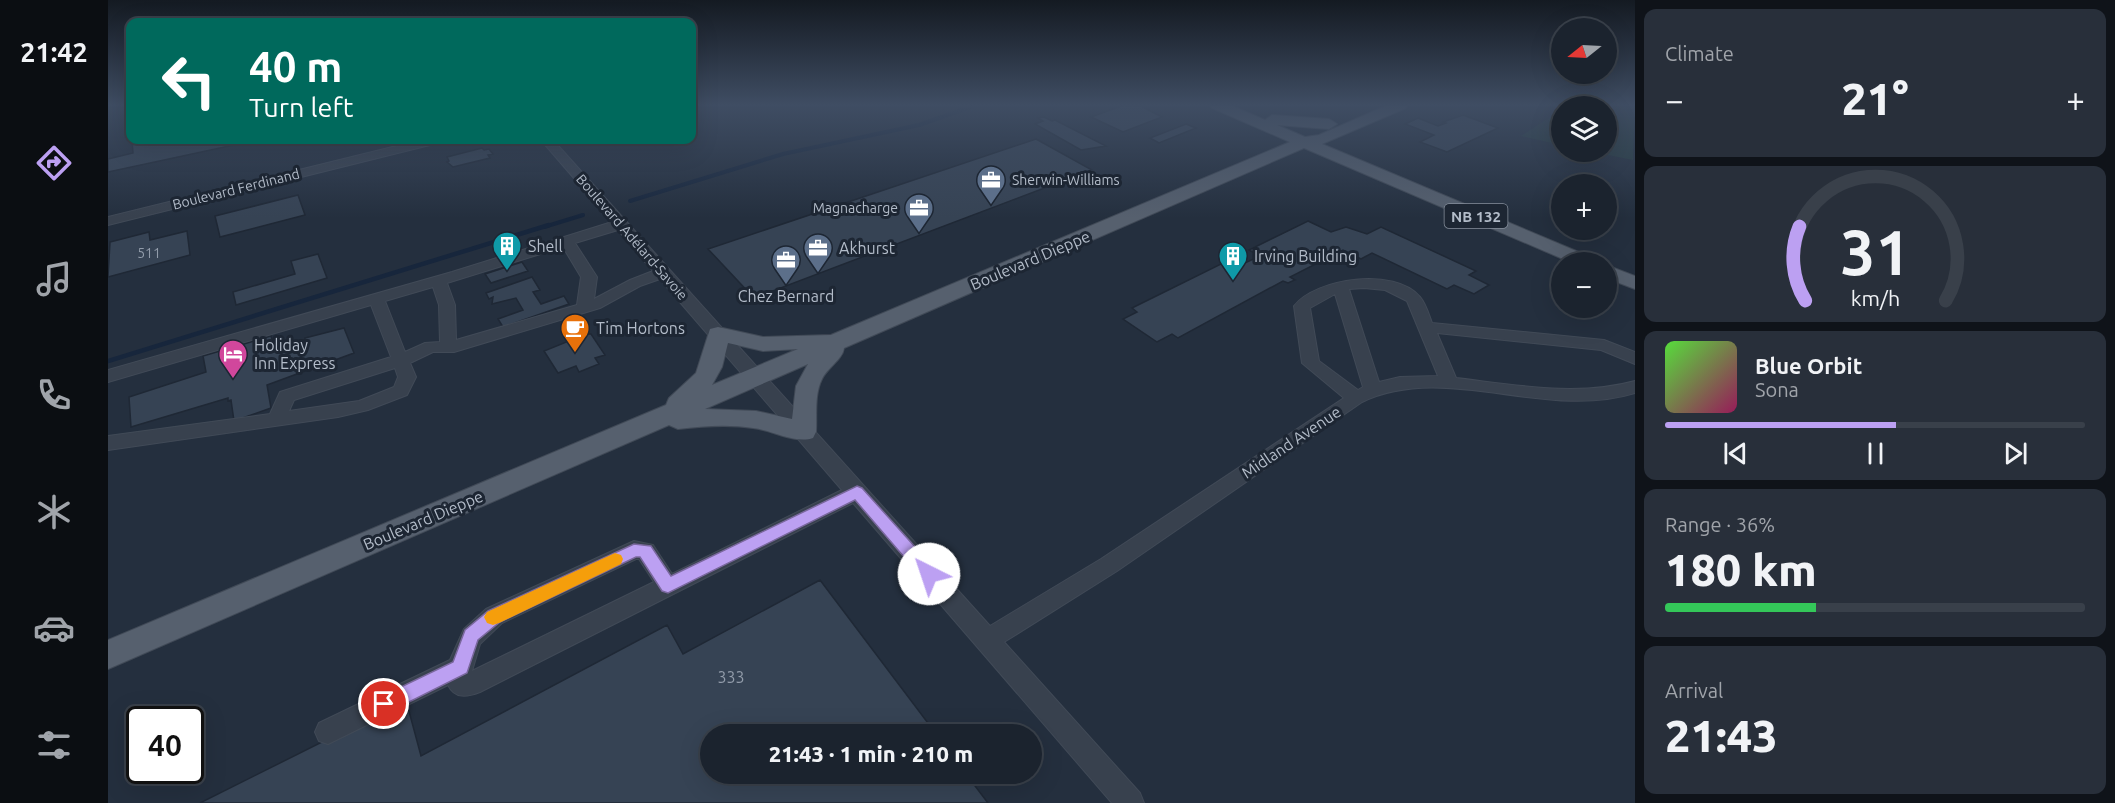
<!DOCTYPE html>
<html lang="en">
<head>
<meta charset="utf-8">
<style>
  :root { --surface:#1b232e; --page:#282f3a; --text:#f1f3f6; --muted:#a0a4aa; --line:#39404a; --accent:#bca0f2 }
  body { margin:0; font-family:Ubuntu,sans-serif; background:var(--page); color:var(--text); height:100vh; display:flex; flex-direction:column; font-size:22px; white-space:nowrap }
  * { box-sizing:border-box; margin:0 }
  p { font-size:20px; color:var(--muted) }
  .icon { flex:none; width:33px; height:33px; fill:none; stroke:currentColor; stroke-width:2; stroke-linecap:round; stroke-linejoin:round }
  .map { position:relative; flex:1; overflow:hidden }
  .side { display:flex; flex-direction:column; gap:9px; padding:9px; background:#0f1319; width:480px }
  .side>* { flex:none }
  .top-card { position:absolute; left:18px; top:18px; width:570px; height:126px; border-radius:12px; box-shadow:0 6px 24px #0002,0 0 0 2px var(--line); background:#00695c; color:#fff; overflow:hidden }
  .needle { width:39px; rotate:252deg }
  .fabs { position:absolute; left:1443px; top:18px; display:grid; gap:12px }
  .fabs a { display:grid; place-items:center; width:66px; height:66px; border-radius:50%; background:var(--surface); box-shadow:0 6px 24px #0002,0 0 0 2px var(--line); font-size:30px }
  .speed { position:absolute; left:18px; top:706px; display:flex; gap:12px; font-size:30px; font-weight:700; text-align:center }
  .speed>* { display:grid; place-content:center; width:78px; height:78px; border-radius:50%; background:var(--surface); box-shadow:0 6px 24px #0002,0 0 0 2px var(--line); line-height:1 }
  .speed .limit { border:3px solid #111; border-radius:9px; background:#fff; color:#111 }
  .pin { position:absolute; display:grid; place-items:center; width:51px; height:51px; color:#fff; margin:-26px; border:3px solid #fff; border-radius:50%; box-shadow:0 2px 6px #0007 }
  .me { position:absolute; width:66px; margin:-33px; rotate:319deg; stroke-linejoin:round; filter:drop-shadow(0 0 4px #0008) }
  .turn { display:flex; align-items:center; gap:21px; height:126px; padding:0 24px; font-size:27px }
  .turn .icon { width:78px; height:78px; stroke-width:2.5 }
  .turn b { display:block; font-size:42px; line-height:51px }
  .big { font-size:45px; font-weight:800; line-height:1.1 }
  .side .tile { flex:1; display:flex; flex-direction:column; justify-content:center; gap:9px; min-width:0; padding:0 21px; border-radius:12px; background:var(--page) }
  .side .dial { align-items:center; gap:0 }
  .dial svg { height:156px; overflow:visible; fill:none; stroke:var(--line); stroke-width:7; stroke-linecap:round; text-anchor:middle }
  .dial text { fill:var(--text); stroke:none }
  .song { display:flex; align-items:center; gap:18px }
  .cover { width:72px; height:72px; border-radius:9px; background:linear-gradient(135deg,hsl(110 70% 55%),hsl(330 70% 35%)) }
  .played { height:6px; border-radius:3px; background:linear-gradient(90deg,var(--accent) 55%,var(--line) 55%) }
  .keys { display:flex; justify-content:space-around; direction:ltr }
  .heat { display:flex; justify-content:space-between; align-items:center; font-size:33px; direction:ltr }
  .charge { height:9px; border-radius:4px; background:linear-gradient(90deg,#34c759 36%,var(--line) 0) }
  .trip { position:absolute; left:592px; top:724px; width:342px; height:60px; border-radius:30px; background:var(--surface); box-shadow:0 6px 24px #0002,0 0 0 2px var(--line); font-weight:800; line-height:60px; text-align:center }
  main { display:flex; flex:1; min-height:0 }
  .dock { display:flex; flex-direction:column; width:108px; justify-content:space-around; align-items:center; background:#0b0e12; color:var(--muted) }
  .dock .icon { width:42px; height:42px }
  .dock .selected { color:var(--accent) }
  .dock b { font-size:27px; color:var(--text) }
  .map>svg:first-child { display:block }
  .green { fill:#263c3f }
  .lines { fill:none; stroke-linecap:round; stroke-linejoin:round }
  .stream-far1 { stroke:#17263c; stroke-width:4 }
  .stream { stroke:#17263c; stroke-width:4.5 }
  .building { fill:#364354; stroke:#1f2835; stroke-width:1.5 }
  .minor-casing { stroke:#414a57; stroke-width:2 }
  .major-casing { stroke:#414a57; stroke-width:2 }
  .minor { fill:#38414e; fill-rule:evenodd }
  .major { fill:#56606e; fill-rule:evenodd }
  .route { fill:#bca0f2; stroke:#7a689d; stroke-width:1.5 }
  .slow { fill:#f59e0b }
  .labels { text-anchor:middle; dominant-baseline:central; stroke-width:6; stroke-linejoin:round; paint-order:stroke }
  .far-poi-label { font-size:14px; fill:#b3bcc9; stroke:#1d2633; text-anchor:start }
  .far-street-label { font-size:14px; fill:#b3bcc9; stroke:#1d2633 }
  .number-label { font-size:14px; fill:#929caa }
  .shield { fill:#1d2633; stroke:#868f9c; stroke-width:1.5 }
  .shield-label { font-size:15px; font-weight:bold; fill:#b3bcc9 }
  .poi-label { font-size:16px; fill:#b3bcc9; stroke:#1d2633; text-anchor:start }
  .street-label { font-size:16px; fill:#b3bcc9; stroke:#1d2633 }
  .near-number-label { font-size:16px; fill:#929caa }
</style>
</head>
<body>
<main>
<nav class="dock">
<b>21:42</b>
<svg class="icon selected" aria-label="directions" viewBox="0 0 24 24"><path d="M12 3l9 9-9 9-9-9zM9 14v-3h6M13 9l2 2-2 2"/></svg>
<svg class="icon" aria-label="music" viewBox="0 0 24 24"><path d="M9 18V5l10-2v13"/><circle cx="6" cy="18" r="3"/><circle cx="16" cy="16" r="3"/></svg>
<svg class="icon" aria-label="phone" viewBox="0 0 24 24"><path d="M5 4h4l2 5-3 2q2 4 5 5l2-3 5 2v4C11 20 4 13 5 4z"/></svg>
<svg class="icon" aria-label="climate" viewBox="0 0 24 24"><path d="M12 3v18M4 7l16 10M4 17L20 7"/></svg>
<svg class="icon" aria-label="car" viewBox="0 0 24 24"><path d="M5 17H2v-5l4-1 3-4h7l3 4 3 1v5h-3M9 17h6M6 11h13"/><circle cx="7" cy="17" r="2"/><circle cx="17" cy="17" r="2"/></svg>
<svg class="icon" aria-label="filters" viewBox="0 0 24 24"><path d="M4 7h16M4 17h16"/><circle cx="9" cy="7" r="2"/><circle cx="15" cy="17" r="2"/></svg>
</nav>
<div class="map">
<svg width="1527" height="803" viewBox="0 0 1527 803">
  <rect width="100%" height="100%" fill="#242f3e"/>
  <!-- green -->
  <path class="green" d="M1442 105H1527L1525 160 1485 152H1498V106H1454L1453 145 1413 136 1453 110Z"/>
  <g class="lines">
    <!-- stream-far1 -->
    <path class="stream-far1" d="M522 201 675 154 811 125 868 105
      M436 227 475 215"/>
    <!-- stream -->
    <path class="stream" d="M0 361 441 225"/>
  </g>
  <!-- building -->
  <path class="building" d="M1016 105H1031L1054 117 1015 132 983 117Z
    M1355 115 1390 128 1339 152 1312 142 1326 135 1297 124 1310 118 1330 126 1338 123 1335 122Z
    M936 117 944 121 947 120 998 146 973 150 927 124 935 121 930 118Z
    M1078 124 1088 128 1051 143 1042 138Z
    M928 139 984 170 646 298 600 249Z
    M24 140H149L0 172V159L25 153Z
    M374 148 376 150 381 149 385 154 380 155 382 158 345 167 339 162 341 161 339 157Z
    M190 195 197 215 112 237 107 216Z
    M1200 221 1223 232 1238 227 1259 234 1273 227 1368 271 1361 275 1381 285 1366 294 1346 285 1339 289 1264 253 1253 259 1235 250 1182 277 1187 280 1180 283 1175 281 1070 338 1064 334 1049 342 1015 319 1029 312 1024 308 1125 258 1135 264 1152 256 1141 250Z
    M79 231 82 255 0 277 2 242 41 232 42 240Z
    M210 254 219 278 128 305 125 292 187 274 183 261Z
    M414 262 420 271 383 283 377 274Z
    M424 277 432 290 425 292 433 304 456 296 461 304 395 327 390 319 415 310 408 298 384 304 385 297 381 299 378 293Z
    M236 328 246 353 159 385 163 408 126 421 123 400 120 401V398L23 427 21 397 98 372 95 356 163 336 167 350 197 340V338Z
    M478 334H483L497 355 487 358 491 364 471 372 468 366 450 373 436 351Z
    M712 580 829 735H603V774H858L880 803H92L298 700 313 756 559 625 575 654Z"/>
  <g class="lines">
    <!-- minor casing -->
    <g class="minor-casing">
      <path id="minor" d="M313 140H332L330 143 0 225V217Z
        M433 140H445L882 626 993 559 1236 398 1194 363 1186 306C1208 278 1287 267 1312 297 1318 304 1321 315 1324 323L1496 340 1527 352V364L1493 350 1329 333 1348 378C1408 385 1469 397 1527 381V393C1437 421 1338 362 1254 402L1009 571 896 642 1032 793 1036 803H1004L745 503 372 692C359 697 347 699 340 685L220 744 211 741 207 732 211 723 342 660 356 629 378 609 526 541 545 545 564 574 734 490 552 279 532 286 492 308 346 352H325L302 363 308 377 299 395 260 410 230 417 0 450V436L162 414 172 392 283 357 263 305 0 382V370L344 272 504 222ZM510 230 545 271 522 280 486 299 489 277 467 243ZM455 247 473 277 469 305 348 340 347 305 339 283ZM325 287 331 305 332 342 317 343 297 352 277 301ZM1256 288 1277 290 1299 301 1330 376 1292 377 1271 382 1241 289ZM1227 294 1255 387 1250 390 1211 361 1202 308ZM287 368 290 377 286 387 251 401 181 411 186 400ZM528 559H531L546 582 364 671 372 644 394 623Z"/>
    </g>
    <!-- major casing -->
    <g class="major-casing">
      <path id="major" d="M1102 105H1122L1157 120 1164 115 1221 119 1229 124 1221 129 1169 125 1197 137 1211 135 1280 105H1300L1298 108 1214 144 1485 258 1488 262H1462L1196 148 736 348C735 359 719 368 714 379 706 395 709 415 708 432L705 438C687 444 664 430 645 428 620 424 595 426 570 429L561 425 0 669V640L558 405 561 398 588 373 602 329 610 327 655 337 723 335 1182 142 1104 108ZM620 343 655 351 690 349 604 385 614 367ZM700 364 688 386 684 419 648 411 597 409Z
        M1498 265 1527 276V289L1498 278Z"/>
    </g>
    <!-- minor -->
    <use href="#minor" class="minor"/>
    <!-- major -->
    <use href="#major" class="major"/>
  </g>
  <!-- sky -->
  <linearGradient id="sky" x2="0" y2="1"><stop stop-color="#141a22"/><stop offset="0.48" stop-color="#3f4d63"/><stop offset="1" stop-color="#3f4d63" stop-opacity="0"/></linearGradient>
  <rect width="1527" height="218" fill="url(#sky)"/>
  <!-- route -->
  <path class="route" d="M749 486 754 488 827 569 829 574 827 579 821 581 815 579 747 500 560 593 554 591 532 557H528L392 622 370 640 359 673 283 711 276 713 270 711 267 704 270 698 345 662 357 630 380 611 526 544 543 546 563 576Z"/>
  <!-- slow -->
  <path class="slow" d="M507 553 513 555 515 559 513 564 391 623 385 625 379 623 376 617 379 612Z"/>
  <!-- icons -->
  <defs>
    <g id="office-pin" transform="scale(1.5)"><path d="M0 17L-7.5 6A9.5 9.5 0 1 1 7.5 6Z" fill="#5c6f8a" stroke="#1d2633"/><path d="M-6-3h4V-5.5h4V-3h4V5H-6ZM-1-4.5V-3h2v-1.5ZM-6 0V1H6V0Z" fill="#fff"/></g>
    <g id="building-pin" transform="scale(1.5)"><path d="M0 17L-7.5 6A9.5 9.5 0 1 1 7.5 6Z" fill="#0f9aa8" stroke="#1d2633"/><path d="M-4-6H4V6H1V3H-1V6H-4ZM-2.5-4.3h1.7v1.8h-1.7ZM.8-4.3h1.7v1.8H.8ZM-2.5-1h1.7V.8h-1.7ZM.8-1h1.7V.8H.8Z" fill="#fff"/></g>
    <g id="cafe-pin" transform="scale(1.5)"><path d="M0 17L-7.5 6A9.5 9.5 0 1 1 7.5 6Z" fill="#e8710a" stroke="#1d2633"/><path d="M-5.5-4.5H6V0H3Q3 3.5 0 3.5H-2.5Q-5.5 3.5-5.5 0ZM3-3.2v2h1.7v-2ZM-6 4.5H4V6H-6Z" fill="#fff"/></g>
    <g id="hotel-pin" transform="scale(1.5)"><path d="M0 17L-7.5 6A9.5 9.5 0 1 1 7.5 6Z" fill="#d1479c" stroke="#1d2633"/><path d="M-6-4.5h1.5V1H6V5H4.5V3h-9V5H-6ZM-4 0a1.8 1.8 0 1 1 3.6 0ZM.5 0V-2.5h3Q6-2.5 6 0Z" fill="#fff"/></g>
  </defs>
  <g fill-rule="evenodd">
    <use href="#office-pin" x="883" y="180"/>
    <use href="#office-pin" x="811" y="208"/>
    <use href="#building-pin" x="399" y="246"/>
    <use href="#office-pin" x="710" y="248"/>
    <use href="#building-pin" x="1125" y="256"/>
    <use href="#office-pin" x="678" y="260"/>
    <use href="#cafe-pin" x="467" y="328"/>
    <use href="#hotel-pin" x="125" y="354"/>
  </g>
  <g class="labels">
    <!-- far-poi labels -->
    <g class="far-poi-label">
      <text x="904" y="180">Sherwin-Williams</text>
      <text x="790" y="208" text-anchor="end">Magnacharge</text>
    </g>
    <!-- far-street labels -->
    <g class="far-street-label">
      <text transform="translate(128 189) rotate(-14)">Boulevard Ferdinand</text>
      <text transform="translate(524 237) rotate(49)">Boulevard Adélard-Savoie</text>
    </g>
    <!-- number labels -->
    <g class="number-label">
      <text x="41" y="253">511</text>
    </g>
    <!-- shield labels -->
    <rect class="shield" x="1336.5" y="204" width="63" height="24" rx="4.5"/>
    <g class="shield-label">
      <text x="1368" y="216">NB 132</text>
    </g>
    <!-- poi labels -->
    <g class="poi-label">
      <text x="420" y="246">Shell</text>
      <text x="731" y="248">Akhurst</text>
      <text x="1146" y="256">Irving Building</text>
      <text x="678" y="296" text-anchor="middle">Chez Bernard</text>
      <text x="488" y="328">Tim Hortons</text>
      <text x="146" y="345">Holiday<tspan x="146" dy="18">Inn Express</tspan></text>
    </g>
    <!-- street labels -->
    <g class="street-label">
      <text transform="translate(922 260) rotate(-23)">Boulevard Dieppe</text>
      <text transform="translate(1183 442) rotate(-34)">Midland Avenue</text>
      <text transform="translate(315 520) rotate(-23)">Boulevard Dieppe</text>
    </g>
    <!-- near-number labels -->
    <g class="near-number-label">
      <text x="623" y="677">333</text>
    </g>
  </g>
</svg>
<div class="fabs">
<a><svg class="needle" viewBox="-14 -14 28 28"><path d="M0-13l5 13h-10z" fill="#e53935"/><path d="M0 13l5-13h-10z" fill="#a0a4aa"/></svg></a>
<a><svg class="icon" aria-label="layers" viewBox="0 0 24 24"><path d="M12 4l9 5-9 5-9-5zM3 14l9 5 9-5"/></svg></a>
<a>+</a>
<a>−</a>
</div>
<div class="speed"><div class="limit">40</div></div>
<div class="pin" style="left:276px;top:704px;background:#d93025"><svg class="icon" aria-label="arrive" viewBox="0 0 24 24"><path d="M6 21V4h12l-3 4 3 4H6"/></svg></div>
<svg class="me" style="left:821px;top:574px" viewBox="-20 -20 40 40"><circle r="19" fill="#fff"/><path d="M0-13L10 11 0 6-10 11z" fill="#bca0f2"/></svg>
<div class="trip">21:43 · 1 min · 210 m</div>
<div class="top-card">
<div class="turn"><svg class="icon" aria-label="left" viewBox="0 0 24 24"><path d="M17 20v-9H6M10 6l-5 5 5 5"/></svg><div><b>40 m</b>Turn left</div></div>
</div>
</div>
<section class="side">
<div class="tile"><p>Climate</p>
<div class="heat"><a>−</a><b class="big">21°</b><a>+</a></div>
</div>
<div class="tile dial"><svg viewBox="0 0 100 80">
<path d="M14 69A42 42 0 1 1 86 69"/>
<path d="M14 69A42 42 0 0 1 11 31" stroke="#bca0f2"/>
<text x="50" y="56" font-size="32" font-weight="700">31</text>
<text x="50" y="72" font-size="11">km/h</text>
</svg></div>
<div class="tile">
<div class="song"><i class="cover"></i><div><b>Blue Orbit</b><p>Sona</p></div></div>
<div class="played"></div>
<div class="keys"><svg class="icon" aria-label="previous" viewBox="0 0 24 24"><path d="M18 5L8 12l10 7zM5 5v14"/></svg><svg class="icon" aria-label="pause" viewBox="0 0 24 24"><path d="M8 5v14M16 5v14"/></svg><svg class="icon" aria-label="next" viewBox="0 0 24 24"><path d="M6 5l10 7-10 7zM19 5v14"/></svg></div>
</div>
<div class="tile"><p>Range · 36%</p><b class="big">180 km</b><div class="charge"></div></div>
<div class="tile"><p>Arrival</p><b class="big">21:43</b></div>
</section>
</main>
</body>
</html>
